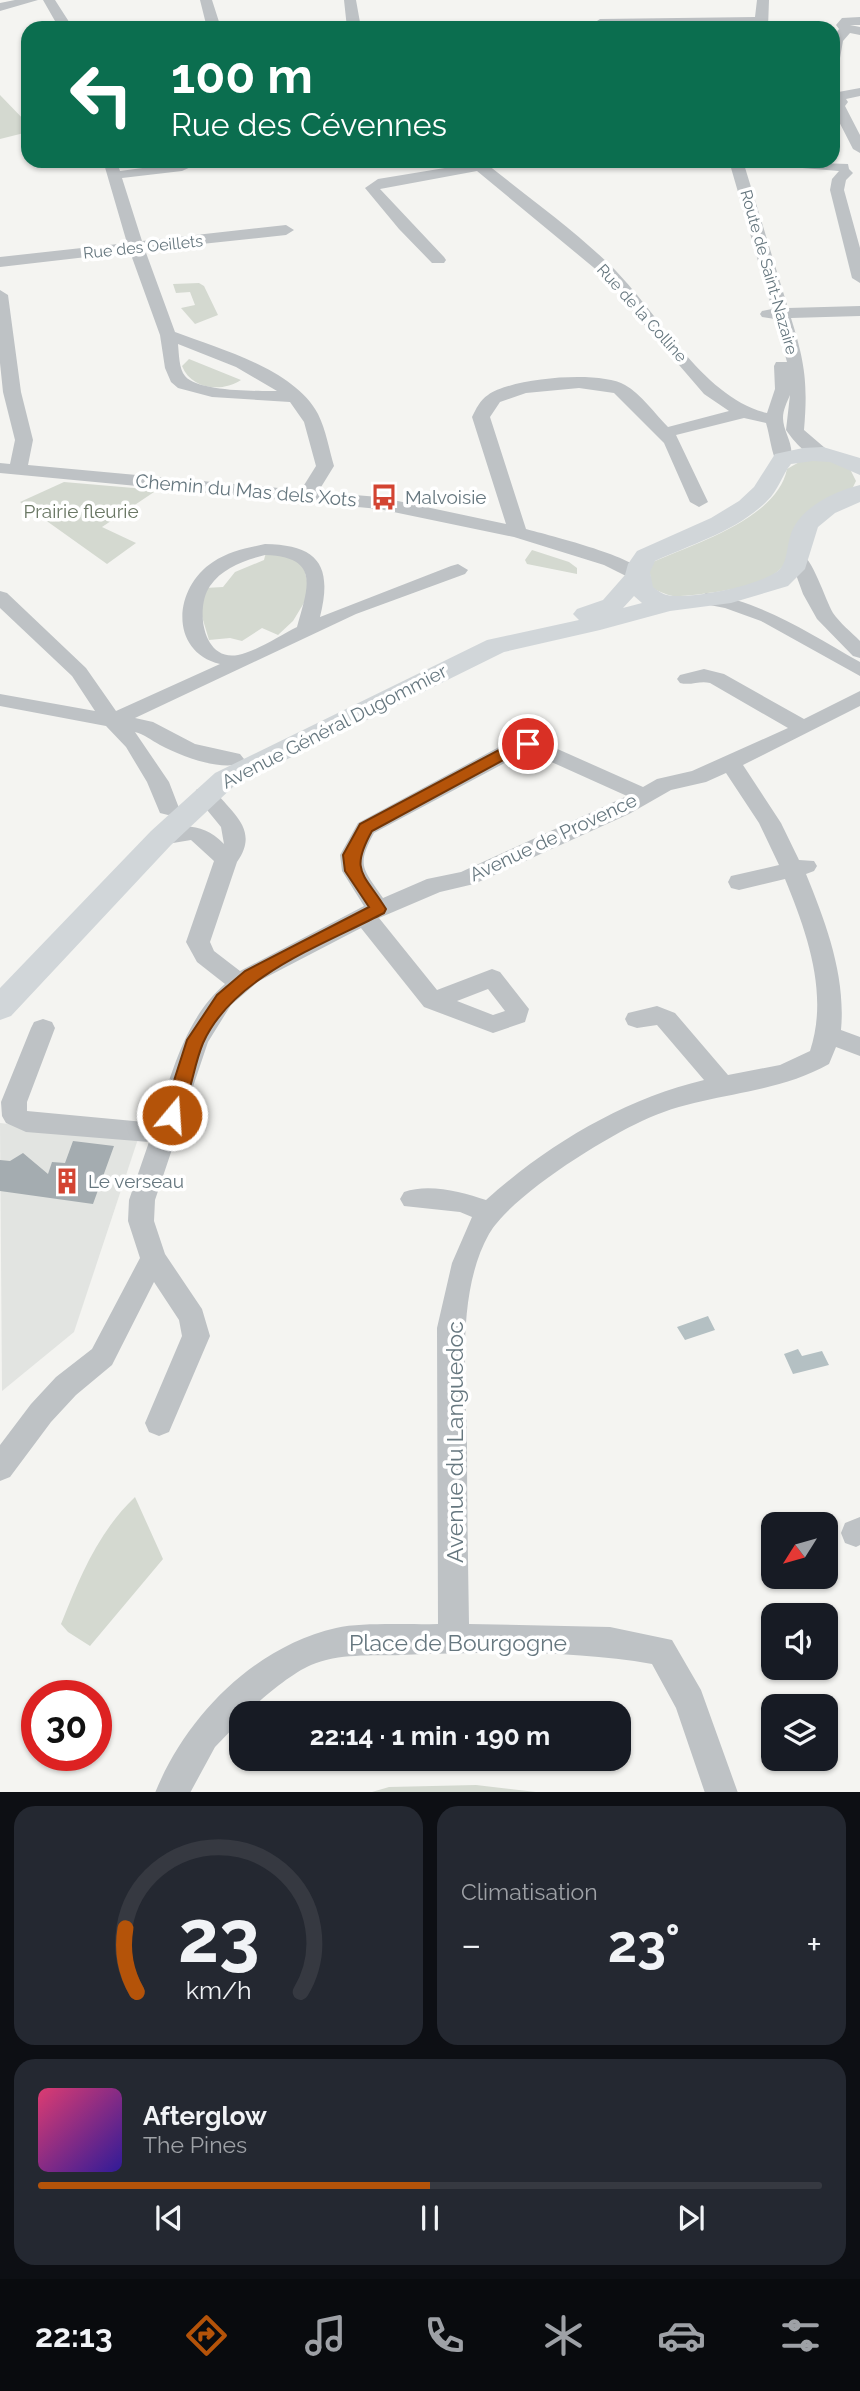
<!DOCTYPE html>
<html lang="fr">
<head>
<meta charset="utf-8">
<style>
  :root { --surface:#171b24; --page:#242831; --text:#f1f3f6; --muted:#9ea1a6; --line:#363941; --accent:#b45309 }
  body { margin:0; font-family:Raleway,sans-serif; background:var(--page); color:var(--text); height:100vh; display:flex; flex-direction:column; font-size:26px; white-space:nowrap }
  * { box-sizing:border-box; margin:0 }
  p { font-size:23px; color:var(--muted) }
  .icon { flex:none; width:38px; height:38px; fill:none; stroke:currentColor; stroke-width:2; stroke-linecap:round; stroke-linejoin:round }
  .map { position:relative; height:1792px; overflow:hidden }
  .drawer { display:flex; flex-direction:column; gap:14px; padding:14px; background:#0d0f14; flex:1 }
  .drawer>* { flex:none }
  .guide { position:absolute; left:21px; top:21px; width:819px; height:147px; border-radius:21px; box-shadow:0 2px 5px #0004; background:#0b6e4f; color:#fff; overflow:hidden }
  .needle { width:46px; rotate:233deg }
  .controls { position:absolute; left:761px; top:1512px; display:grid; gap:14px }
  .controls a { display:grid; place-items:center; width:77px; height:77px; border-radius:14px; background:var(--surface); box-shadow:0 2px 5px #0004; font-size:35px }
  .speed { position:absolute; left:21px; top:1680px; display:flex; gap:14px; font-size:35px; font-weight:700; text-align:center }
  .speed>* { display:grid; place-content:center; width:91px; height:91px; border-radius:50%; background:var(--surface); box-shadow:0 2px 5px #0004; line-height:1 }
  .speed .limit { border:10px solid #d22; background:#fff; color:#111 }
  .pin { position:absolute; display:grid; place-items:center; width:60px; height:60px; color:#fff; margin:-30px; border:4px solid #fff; border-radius:50%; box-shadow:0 2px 7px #0007 }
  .me { position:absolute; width:77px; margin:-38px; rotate:18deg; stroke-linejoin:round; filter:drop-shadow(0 0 5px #0008) }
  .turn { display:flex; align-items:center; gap:24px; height:147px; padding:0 35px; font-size:32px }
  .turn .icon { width:91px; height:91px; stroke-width:2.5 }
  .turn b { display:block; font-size:49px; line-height:60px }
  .big { font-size:52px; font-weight:700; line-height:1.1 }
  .drawer .tile { flex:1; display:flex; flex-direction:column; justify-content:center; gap:10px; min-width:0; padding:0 24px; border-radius:21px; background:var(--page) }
  .drawer .dial { align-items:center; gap:0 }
  .dial svg { height:182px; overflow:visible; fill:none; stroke:var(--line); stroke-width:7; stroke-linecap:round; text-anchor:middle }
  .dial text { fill:var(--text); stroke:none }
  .song { display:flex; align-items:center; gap:21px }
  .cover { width:84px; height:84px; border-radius:10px; background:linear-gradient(135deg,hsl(340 70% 55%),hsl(250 70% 35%)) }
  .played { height:7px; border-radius:4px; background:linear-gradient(90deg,var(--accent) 50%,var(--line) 50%) }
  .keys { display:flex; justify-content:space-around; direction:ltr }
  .heat { display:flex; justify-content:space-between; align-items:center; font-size:38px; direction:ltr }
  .drawer .tiles { flex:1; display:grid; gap:14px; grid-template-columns:1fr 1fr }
  .tile:last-child { grid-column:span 2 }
  .trip { position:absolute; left:229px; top:1701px; width:402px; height:70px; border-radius:21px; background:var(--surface); box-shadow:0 2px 5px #0004; font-weight:700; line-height:70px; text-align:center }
  .tabs { display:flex; height:112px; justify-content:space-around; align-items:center; background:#090b0e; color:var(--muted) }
  .tabs .icon { width:49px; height:49px }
  .tabs .active { color:var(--accent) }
  .tabs b { font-size:32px; color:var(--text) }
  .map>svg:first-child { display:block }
  .built { fill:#e2e4e1 }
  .green { fill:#d4d9d0 }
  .water { fill:#b4c0c3 }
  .building { fill:#a4acb0 }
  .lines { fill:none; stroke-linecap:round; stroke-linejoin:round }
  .minor { fill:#bec2c5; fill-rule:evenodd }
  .major { fill:#d1d6d9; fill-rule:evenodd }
  .route { fill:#b45309; stroke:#753606; stroke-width:2 }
  .labels { text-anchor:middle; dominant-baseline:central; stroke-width:7; stroke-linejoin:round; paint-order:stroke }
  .far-street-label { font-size:16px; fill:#66777f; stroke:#fff }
  .street-label { font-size:19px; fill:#66777f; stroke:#fff }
  .poi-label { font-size:19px; fill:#66777f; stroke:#fff; text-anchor:start }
  .park-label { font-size:19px; fill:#6a7764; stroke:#fff }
  .near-street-label { font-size:23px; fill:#66777f; stroke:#fff }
</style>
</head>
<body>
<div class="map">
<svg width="860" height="1793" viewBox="0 0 860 1793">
  <rect width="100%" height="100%" fill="#f4f4f1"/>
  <!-- built -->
  <path class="built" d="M0 1123 138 1139 74 1332 2 1391Z"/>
  <!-- green -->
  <path class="green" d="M0 95 28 124V132L0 139Z
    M199 283 204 286 218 315 195 324 181 308 195 305 190 292 176 293 173 284Z
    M189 359 241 380C221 393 191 389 182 366Z
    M830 460 850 469 856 481 851 491 822 502 785 565C778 571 770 578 762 582 746 588 690 597 673 596 666 595 659 591 652 588L649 567 653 562C695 543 777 519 787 469L801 461Z
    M64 482 157 490 102 527 136 543 107 564 20 502Z
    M532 550 569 562 577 568V574L527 564 525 560Z
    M266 552 284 555 303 564 310 593 293 621 278 635 262 628 242 641 230 638 209 640 200 610 205 588 223 587 235 572 264 560Z
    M135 1497 163 1559 90 1646 68 1632 61 1624C80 1577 98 1532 135 1497Z
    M476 1785 536 1792H372L389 1787Z"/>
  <!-- water -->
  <path class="water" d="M708 1316 715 1330 685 1340 677 1327Z
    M798 1349 802 1356 822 1351 829 1365 793 1374 784 1354Z"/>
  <!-- building -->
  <path class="building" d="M73 1141 114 1146 93 1204 0 1191V1160L10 1161 23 1153 48 1174 52 1162 65 1163Z"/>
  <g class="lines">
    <!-- minor -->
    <path class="minor" d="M15 0H38L0 11V3Z
      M43 0H55L73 28H59Z
      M200 0H212L221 28H207Z
      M344 0H356L361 28H347Z
      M757 0H769L768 28H754L755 25 594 28V23L600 19 755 17Z
      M860 17V25H850L860 27V35L850 33 843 41 840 58 833 62V37L839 29 836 25 842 18Z
      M860 88V96L846 99 848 102 845 106 860 135V153L853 149 833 110V93Z
      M106 161H150L143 165 119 168 120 171 180 163 179 161H193L195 165 182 171 122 178 142 241 286 225 294 230 286 235 145 250 175 332C220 349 294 369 318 414 326 430 329 449 334 466L318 492 379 497 506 524 472 417C476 409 480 400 488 395 511 378 599 370 625 385 641 394 655 414 668 427L729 411 704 394 599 272 477 171 380 189 444 257 446 260 444 263H432L399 229 365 188 378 179 469 164 467 161H483C524 194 574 230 611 266 658 312 703 398 767 413L775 389 774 366 776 362H787L775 319 762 317 760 314 762 311 772 309 729 161H743L788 308 860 306V316L791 318C805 363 808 383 804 430L832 454 829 458C811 462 795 443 786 430L790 395C787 402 783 410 783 418 783 433 797 447 789 463H777C771 452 770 436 766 423L744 418 676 435 708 502 699 507 690 502 664 443 614 393 579 388 526 393 500 402 490 417 526 529C551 536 630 555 645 573L642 577H628L604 565 514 537 379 509 0 473V463L10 464 15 440 3 392 0 363V290L8 295 21 392 33 440 28 465 301 490 316 466 304 422 290 402 212 397 178 388 171 382 165 368 160 335 130 252 0 267V257L127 243 104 164ZM178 344 236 367 277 391C258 391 198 392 185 376 179 369 179 354 178 344Z
      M759 161 848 164 849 169 853 173 846 180 844 190 860 248V283L852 278 830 190 832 179 839 171 766 165Z
      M265 544C318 545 333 565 320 617L451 566 458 564 468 570 465 574 356 614 135 718 153 722 195 744 240 754 244 759 240 764C217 770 181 756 160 745 151 740 144 734 135 732L169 782 179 808 176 813 168 815 160 813 147 782 126 747 106 726 0 706V694L95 711 72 676 0 608V591L7 593 86 668 116 711 220 664C168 651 174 587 213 562 229 551 247 548 265 544ZM265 555C321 557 308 587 297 627 281 635 255 652 238 655 202 662 195 607 210 586 222 568 245 560 265 555Z
      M799 552C812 556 825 599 833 613 840 623 851 632 860 641V658L853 656 817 619 803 594 790 558Z
      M706 593C765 603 809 633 860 662V676L761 621 725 608 699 603 696 599Z
      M704 669 724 674 804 719 860 691V706L743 765 781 823 799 860 814 861 817 866 814 871 806 874C826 923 846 976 841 1030L860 1037V1056L836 1047 829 1064C771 1097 701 1092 642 1121 601 1140 511 1196 489 1234 456 1293 466 1378 467 1443 467 1503 468 1563 469 1624L610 1627 672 1640 701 1690 738 1793H705L676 1708 652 1664C570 1650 484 1652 401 1655 371 1656 339 1653 311 1665 292 1673 262 1698 247 1713H242V1719L215 1747 190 1793H155C186 1716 254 1647 336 1628 364 1622 408 1625 438 1624L437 1328 452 1263 472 1217 460 1212 404 1206 400 1199 404 1192C429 1183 462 1192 486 1200 547 1145 624 1099 704 1080L657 1025 637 1028 628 1025 625 1019 628 1013 657 1006 675 1013 728 1075 780 1065 810 1051C829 994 807 933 785 879L739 890 731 888 728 882 731 876 779 865 759 823 726 773 706 782 671 790 629 814 474 884 440 892 379 918 437 990 492 969 500 972 529 1009 525 1022 493 1033 424 1007 361 928 259 981 231 1005 208 1042 155 1200 154 1221 165 1254 202 1309 210 1336 169 1432 159 1436 149 1432 145 1423 182 1336 179 1320 154 1282 112 1365 76 1395 51 1422 10 1477 0 1481V1445L31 1404 56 1377 92 1349 140 1258 128 1221 129 1200 149 1142 26 1132 6 1123 2 1116 1 1102 31 1028 34 1022 43 1019 52 1022 55 1028 27 1102V1111L155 1123C172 1075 184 1019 225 984L197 962 186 942 214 861 191 840 161 845 153 843 150 838 153 833C182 824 202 822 224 844L221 827 194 794 197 789H213C232 813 260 830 237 862L210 942 214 951 240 971 364 906 342 871 340 855 358 823 510 741 528 737 535 739 643 787 657 779 692 771 788 728 710 683C700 680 691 686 680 683L677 679 680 675ZM527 751 627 796 461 872 427 879 383 898C363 868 356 866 374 833ZM488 989 505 1011 493 1015 457 1001Z
      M860 1517V1545L856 1547 845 1543 841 1533 845 1523Z"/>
    <!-- major -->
    <path class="major" d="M823 447 860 458V475L830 462 813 461 791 464C782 475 778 491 767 501 737 531 692 544 655 561L650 572 653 587C657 590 662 594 667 595 689 600 766 585 781 568 787 560 787 547 790 537 797 509 834 491 860 485V502L835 513 818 527 805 569 788 586 731 603 670 611 600 630 504 652 235 785 171 845 11 1016 0 1020V988L151 831 215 773 487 640 579 620 573 614 577 609 603 600 625 575 628 564 637 551 711 518 739 501 754 487 775 454 803 448ZM634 596 642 603 623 608Z"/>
  </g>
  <!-- route -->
  <path class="route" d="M528 739 535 744 533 747 522 750 372 831C349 872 364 873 386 909L384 913C323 945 233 976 203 1043 193 1067 191 1096 178 1120H166L163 1115 187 1040 217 995 245 971 369 907 345 871 343 855 360 824 512 743Z"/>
  <!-- icons -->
  <defs>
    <g id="bus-bare" transform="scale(2.1)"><path d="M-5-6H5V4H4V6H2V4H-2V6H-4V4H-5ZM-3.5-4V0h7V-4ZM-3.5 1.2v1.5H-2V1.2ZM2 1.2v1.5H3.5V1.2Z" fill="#d34432" stroke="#fff" stroke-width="2.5" paint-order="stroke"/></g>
    <g id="building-bare" transform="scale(2.1)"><path d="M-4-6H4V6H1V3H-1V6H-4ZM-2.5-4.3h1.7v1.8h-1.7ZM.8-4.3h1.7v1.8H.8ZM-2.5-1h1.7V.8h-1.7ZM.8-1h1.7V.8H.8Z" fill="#d34432" stroke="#fff" stroke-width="2.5" paint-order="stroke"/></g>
  </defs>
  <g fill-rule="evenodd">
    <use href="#bus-bare" x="384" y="497"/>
    <use href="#building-bare" x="67" y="1181"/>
  </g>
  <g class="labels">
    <!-- far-street labels -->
    <g class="far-street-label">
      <text transform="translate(143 247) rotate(-6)">Rue des Oeillets</text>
      <text transform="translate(769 272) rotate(74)">Route de Saint-Nazaire</text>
      <text transform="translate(642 313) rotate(48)">Rue de la Colline</text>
    </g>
    <!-- street labels -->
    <g class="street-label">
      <text transform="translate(246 490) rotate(5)">Chemin du Mas dels Xots</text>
      <text transform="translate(334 726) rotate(-27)">Avenue Général Dugommier</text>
      <text transform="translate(553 837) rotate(-25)">Avenue de Provence</text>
    </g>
    <!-- poi labels -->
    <g class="poi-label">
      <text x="405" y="497">Malvoisie</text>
      <text x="88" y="1181">Le verseau</text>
    </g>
    <!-- park labels -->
    <g class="park-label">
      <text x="81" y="511">Prairie fleurie</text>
    </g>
    <!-- near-street labels -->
    <g class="near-street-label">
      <text transform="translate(454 1442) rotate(-90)">Avenue du Languedoc</text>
      <text x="458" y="1642">Place de Bourgogne</text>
    </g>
  </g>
</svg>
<div class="controls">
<a><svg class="needle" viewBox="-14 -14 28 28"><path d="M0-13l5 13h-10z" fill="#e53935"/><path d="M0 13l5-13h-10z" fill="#9ea1a6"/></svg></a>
<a><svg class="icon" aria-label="sound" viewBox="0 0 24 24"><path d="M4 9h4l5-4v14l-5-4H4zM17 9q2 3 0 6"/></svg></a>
<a><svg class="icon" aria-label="layers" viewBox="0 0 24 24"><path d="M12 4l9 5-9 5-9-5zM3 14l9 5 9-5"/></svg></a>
</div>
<div class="speed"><div class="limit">30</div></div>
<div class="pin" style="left:528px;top:744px;background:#d93025"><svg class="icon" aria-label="arrive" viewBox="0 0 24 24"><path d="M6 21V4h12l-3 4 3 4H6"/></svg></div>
<svg class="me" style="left:172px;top:1115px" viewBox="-20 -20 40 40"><circle r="17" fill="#b45309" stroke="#fff" stroke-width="3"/><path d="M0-11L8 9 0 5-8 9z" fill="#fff"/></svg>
<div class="trip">22:14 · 1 min · 190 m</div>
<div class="guide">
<div class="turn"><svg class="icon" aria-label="left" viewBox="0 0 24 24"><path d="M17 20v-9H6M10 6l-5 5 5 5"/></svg><div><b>100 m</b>Rue des Cévennes</div></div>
</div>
</div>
<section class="drawer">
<div class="tiles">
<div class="tile dial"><svg viewBox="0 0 100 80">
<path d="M14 69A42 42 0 1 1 86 69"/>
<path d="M14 69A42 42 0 0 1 9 41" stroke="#b45309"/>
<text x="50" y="56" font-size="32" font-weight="700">23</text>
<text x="50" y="72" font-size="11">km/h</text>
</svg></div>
<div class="tile"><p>Climatisation</p>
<div class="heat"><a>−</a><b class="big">23°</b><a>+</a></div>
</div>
<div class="tile">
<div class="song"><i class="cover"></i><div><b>Afterglow</b><p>The Pines</p></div></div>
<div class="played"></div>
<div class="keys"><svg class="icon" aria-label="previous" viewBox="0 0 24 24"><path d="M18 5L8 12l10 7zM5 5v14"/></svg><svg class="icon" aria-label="pause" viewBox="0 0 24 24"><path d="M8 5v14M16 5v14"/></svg><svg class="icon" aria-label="next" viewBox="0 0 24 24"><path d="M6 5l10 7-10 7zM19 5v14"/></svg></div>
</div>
</div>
</section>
<nav class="tabs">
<b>22:13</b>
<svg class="icon active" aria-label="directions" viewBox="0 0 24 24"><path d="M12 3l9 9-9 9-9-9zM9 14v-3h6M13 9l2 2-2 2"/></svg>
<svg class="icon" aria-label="music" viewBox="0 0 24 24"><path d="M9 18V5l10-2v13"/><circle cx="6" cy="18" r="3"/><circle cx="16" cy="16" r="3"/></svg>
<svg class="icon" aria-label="phone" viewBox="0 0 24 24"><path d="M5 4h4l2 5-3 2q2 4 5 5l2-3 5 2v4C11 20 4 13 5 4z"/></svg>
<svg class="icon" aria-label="climate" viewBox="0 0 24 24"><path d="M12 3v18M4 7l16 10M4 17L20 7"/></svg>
<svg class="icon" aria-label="car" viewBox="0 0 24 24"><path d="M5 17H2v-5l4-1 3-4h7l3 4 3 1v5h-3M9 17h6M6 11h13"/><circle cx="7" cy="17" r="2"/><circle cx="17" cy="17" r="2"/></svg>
<svg class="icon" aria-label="filters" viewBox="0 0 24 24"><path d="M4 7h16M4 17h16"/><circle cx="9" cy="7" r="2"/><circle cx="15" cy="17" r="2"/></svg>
</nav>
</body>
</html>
